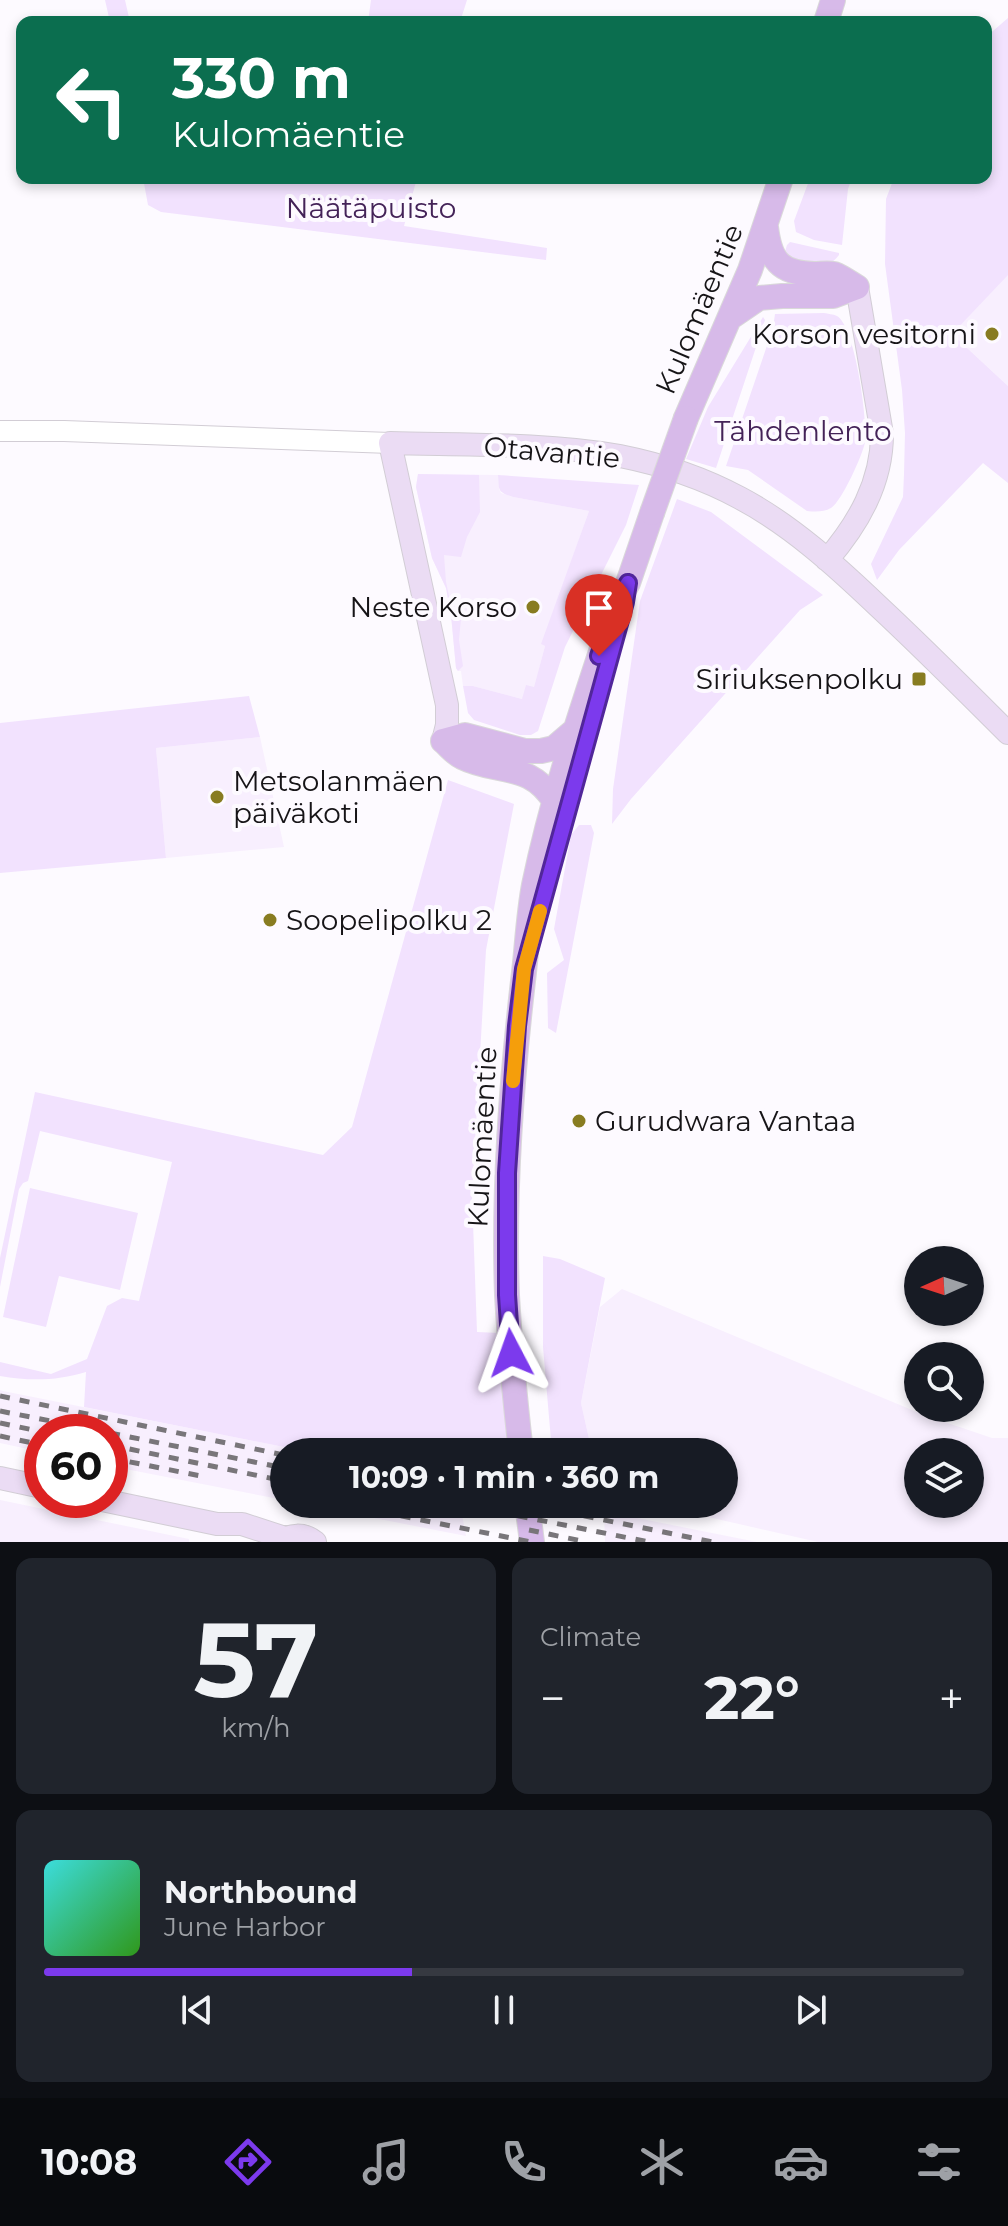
<!DOCTYPE html>
<html lang="en">
<head>
<meta charset="utf-8">
<style>
  :root { --surface:#171b24; --page:#20242c; --text:#f1f3f6; --muted:#9ea1a6; --line:#363941; --accent:#7c3aed }
  body { margin:0; font-family:Montserrat,sans-serif; background:var(--page); color:var(--text); height:100vh; display:flex; flex-direction:column; font-size:30px; white-space:nowrap }
  * { box-sizing:border-box; margin:0 }
  p { font-size:26px; color:var(--muted) }
  .icon { flex:none; width:44px; height:44px; fill:none; stroke:currentColor; stroke-width:2; stroke-linecap:round; stroke-linejoin:round }
  .map { position:relative; height:1542px; overflow:hidden }
  .side { display:flex; flex-direction:column; gap:16px; padding:16px; background:#0d0f14; flex:1 }
  .side>* { flex:none }
  .guide { position:absolute; left:16px; top:16px; width:976px; height:168px; border-radius:16px; box-shadow:0 4px 12px #0003; background:#0b6e4f; color:#fff; overflow:hidden }
  .needle { width:52px; rotate:267deg }
  .tools { position:absolute; left:904px; top:1246px; display:grid; gap:16px }
  .tools a { display:grid; place-items:center; width:80px; height:80px; border-radius:50%; background:var(--surface); box-shadow:0 4px 12px #0003; font-size:40px }
  .speed { position:absolute; left:24px; top:1414px; display:flex; gap:16px; font-size:40px; font-weight:700; text-align:center }
  .speed>* { display:grid; place-content:center; width:104px; height:104px; border-radius:50%; background:var(--surface); box-shadow:0 4px 12px #0003; line-height:1 }
  .speed .limit { border:12px solid #d22; background:#fff; color:#111 }
  .pin { position:absolute; display:grid; place-items:center; width:68px; height:68px; color:#fff; margin:-82px -34px; border-radius:50% 50% 50% 0; rotate:-45deg; box-shadow:0 0 8px #0007 }
  .pin .icon { rotate:45deg }
  .me { position:absolute; width:88px; margin:-44px; rotate:356deg; stroke-linejoin:round; filter:drop-shadow(0 0 6px #0008) }
  .turn { display:flex; align-items:center; gap:28px; height:168px; padding:0 24px; font-size:36px }
  .turn .icon { width:104px; height:104px; stroke-width:2.5 }
  .turn b { display:block; font-size:56px; line-height:68px }
  .big { font-size:60px; font-weight:700; line-height:1.1 }
  .side .card { flex:1; display:flex; flex-direction:column; justify-content:center; gap:12px; min-width:0; padding:0 28px; border-radius:16px; background:var(--page) }
  .side .dial { align-items:center; gap:0 }
  .dial b { font-size:104px; line-height:1 }
  .song { display:flex; align-items:center; gap:24px }
  .cover { width:96px; height:96px; border-radius:12px; background:linear-gradient(135deg,hsl(180 70% 55%),hsl(110 70% 35%)) }
  .played { height:8px; border-radius:4px; background:linear-gradient(90deg,var(--accent) 40%,var(--line) 40%) }
  .keys { display:flex; justify-content:space-around; direction:ltr }
  .heat { display:flex; justify-content:space-between; align-items:center; font-size:44px; direction:ltr }
  .side .tiles { flex:1; display:grid; gap:16px; grid-template-columns:1fr 1fr }
  .card:last-child { grid-column:span 2 }
  .trip { position:absolute; left:270px; top:1438px; width:468px; height:80px; border-radius:40px; background:var(--surface); box-shadow:0 4px 12px #0003; font-weight:700; line-height:80px; text-align:center }
  .menu { display:flex; height:128px; justify-content:space-around; align-items:center; background:#090b0e; color:var(--muted) }
  .menu .icon { width:56px; height:56px }
  .menu .selected { color:var(--accent) }
  .menu b { font-size:36px; color:var(--text) }
  .map>svg:first-child { display:block }
  .built { fill:#f8effe; fill-rule:evenodd }
  .green { fill:#f2e2fe }
  .lines { fill:none; stroke-linecap:round; stroke-linejoin:round }
  .tertiary-casing { stroke:#d2cdd5; stroke-width:22 }
  .secondary-casing { stroke:#d2cdd5; stroke-width:24 }
  .primary-casing { stroke:#dad9da; stroke-width:26 }
  .tertiary { stroke:#fff; stroke-width:20 }
  .secondary { stroke:#ebdcf4; stroke-width:22 }
  .primary { stroke:#d7bae9; stroke-width:24 }
  .rail { stroke:#79767a; stroke-width:5; stroke-dasharray:10 10; stroke-linecap:butt }
  .primary-bridge-casing { stroke:#dad9da; stroke-width:26; stroke-linecap:butt }
  .primary-bridge { stroke:#d7bae9; stroke-width:24 }
  .route-casing { stroke:#51269a; stroke-width:20 }
  .route { stroke:#7c3aed; stroke-width:14 }
  .slow { stroke:#f59e0b; stroke-width:14 }
  .poi-dot { fill:#887c21; stroke:#fdfaff; stroke-width:3 }
  .labels { text-anchor:middle; dominant-baseline:central; stroke-width:8; stroke-linejoin:round; paint-order:stroke }
  .park-label { font-size:28px; fill:#442358; stroke:#fdfaff }
  .street-label { font-size:28px; fill:#161417; stroke:#fdfaff }
  .poi-label { font-size:28px; fill:#161417; stroke:#fdfaff; text-anchor:end }
</style>
</head>
<body>
<div class="map">
<svg width="1008" height="1542" viewBox="0 0 1008 1542">
  <rect width="100%" height="100%" fill="#fdfaff"/>
  <!-- built -->
  <path class="built" d="M1008 241V386L952 334Z
    M418 474 498 475 499 489 501 493 513 497 589 511 542 644 545 646 534 688 522 699 473 686H463L461 671H458L456 668 451 615 446 588 432 558 416 487Z
    M260 737 284 847 166 858 156 748Z
    M622 1289 924 1415 992 1438H1008V1542H818L651 1504H724V1452H592L581 1403 600 1307ZM918 1452H970V1504H918Z
    M0 1390 3 1391 309 1452H284V1500L110 1466V1432H42V1452L0 1443Z
    M0 1500 189 1539V1542H0Z
    M302 1504H460L466 1536 328 1509Z
    M604 1511 607 1512 757 1542H605Z"/>
  <!-- green -->
  <path class="green" d="M105 0H125L130 22H110Z
    M371 0H467L460 22H368Z
    M1008 18V275L952 334 1008 386V483L983 463 899 550 877 580 871 564 903 497 904 474 905 433 902 390 885 264 886 199 894 178H986V37Z
    M143 178H417L404 226 547 248 546 260 161 212 148 205Z
    M810 178H852L848 189 842 245 814 240 796 232 794 221Z
    M790 242 839 253V255C824 275 803 264 783 258L787 245Z
    M824 313C828 314 833 314 837 316 855 326 868 421 865 442 863 454 842 501 831 508 824 512 816 512 807 511L748 470 726 466 773 328 775 314Z
    M763 317 765 320 716 468 686 459 708 407Z
    M418 474 479 475 480 512 467 537 461 557 444 555 446 582 453 615 461 618 459 640 463 666 458 671 456 668 451 615 446 588 432 558 416 487Z
    M498 475 639 485 626 525 565 647 538 731 531 735H520L474 720 468 713 463 686H473L522 699 526 685 534 687 545 646 541 644 589 511 513 497C497 492 499 490 498 475Z
    M677 499 711 512 823 595 800 610 631 799 612 824 613 789 640 601Z
    M249 696 260 737 156 748 166 858 0 873V723Z
    M448 780 514 804 486 950 472 1195 477 1332 500 1333 509 1452H309L84 1407 86 1372C57 1381 29 1381 0 1376V1362L51 1374 87 1359 107 1306 122 1298 139 1301 172 1162 40 1131 28 1181 23 1183 19 1189 0 1287V1258L35 1092 323 1155 352 1127Z
    M579 825H591L594 833 556 1033 548 1028 547 973 564 960 554 929 571 835Z
    M30 1188 138 1213 120 1290 59 1276 46 1327 3 1317Z
    M543 1256 560 1259 605 1278 581 1403 592 1452H552L543 1347Z"/>
  <g class="lines">
    <!-- tertiary casing -->
    <g class="tertiary-casing">
      <path id="tertiary" d="M0 431H64L390 443"/>
    </g>
    <!-- secondary casing -->
    <g class="secondary-casing">
      <path id="secondary" d="M827 560C858 524 882 483 882 434L857 287
        M443 741 447 725V705L390 443C464 445 547 443 620 456 660 464 703 478 740 498 791 525 836 566 878 606 922 647 965 690 1008 733
        M0 1478 42 1487
        M102 1500 217 1524H242L285 1538
        M279 1542C290 1534 304 1533 315 1542"/>
    </g>
    <!-- primary casing -->
    <g class="primary-casing">
      <path id="primary" d="M826 22 833 0
        M766 227C770 260 779 273 814 274 820 274 828 273 834 274 842 277 850 283 857 287
        M731 317 759 298 782 296H833L857 287
        M686 418 750 270 781 178
        M443 741 465 735 525 751H541L554 748 575 730
        M443 741C449 746 455 754 462 757 498 775 530 761 555 802
        M521 1452C515 1400 510 1347 507 1295 503 1190 511 1085 523 981 527 949 528 917 534 885 554 788 587 694 618 600L628 583 652 513
        M527 1504 532 1542"/>
    </g>
    <!-- tertiary -->
    <use href="#tertiary" class="tertiary"/>
    <!-- secondary -->
    <use href="#secondary" class="secondary"/>
    <!-- primary -->
    <use href="#primary" class="primary"/>
    <!-- rail -->
    <path class="rail" d="M0 1396 284 1455
      M0 1411 107 1432
      M0 1423 43 1432
      M110 1433 284 1468
      M0 1436 42 1445
      M110 1445 284 1481
      M110 1458 206 1477
      M342 1504 531 1542
      M459 1504 649 1542
      M525 1504 713 1542
      M529 1530 587 1542"/>
    <!-- primary-bridge casing -->
    <g class="primary-bridge-casing">
      <path id="primary-bridge" d="M652 513 686 418"/>
    </g>
    <!-- primary-bridge -->
    <use href="#primary-bridge" class="primary-bridge"/>
  </g>
  <g class="lines">
    <!-- route casing -->
    <g class="route-casing">
      <path id="route" d="M511 1353 507 1295V1173L517 1026 524 969 625 602 628 583 618 600 599 656"/>
    </g>
    <!-- route -->
    <use href="#route" class="route"/>
    <!-- slow -->
    <path class="slow" d="M513 1081 524 969 540 911"/>
  </g>
  <!-- markers -->
  <g class="poi-dot">
    <circle cx="992" cy="334" r="8"/>
    <circle cx="533" cy="607" r="8"/>
    <rect x="911" y="671" width="16" height="16" rx="4"/>
    <circle cx="217" cy="797" r="8"/>
    <circle cx="270" cy="920" r="8"/>
    <circle cx="579" cy="1121" r="8"/>
  </g>
  <g class="labels">
    <!-- park labels -->
    <g class="park-label">
      <text x="371" y="208">Näätäpuisto</text>
      <text x="803" y="431">Tähdenlento</text>
    </g>
    <!-- street labels -->
    <g class="street-label">
      <text transform="translate(699 309) rotate(-67)">Kulomäentie</text>
      <text transform="translate(552 452) rotate(5)">Otavantie</text>
      <text transform="translate(482 1137) rotate(-87)">Kulomäentie</text>
    </g>
    <!-- poi labels -->
    <g class="poi-label">
      <text x="976" y="334">Korson vesitorni</text>
      <text x="517" y="607">Neste Korso</text>
      <text x="903" y="679">Siriuksenpolku</text>
      <text x="233" y="781" text-anchor="start">Metsolanmäen<tspan x="233" dy="32">päiväkoti</tspan></text>
      <text x="286" y="920" text-anchor="start">Soopelipolku 2</text>
      <text x="595" y="1121" text-anchor="start">Gurudwara Vantaa</text>
    </g>
  </g>
</svg>
<div class="tools">
<a><svg class="needle" viewBox="-14 -14 28 28"><path d="M0-13l5 13h-10z" fill="#e53935"/><path d="M0 13l5-13h-10z" fill="#9ea1a6"/></svg></a>
<a><svg class="icon" aria-label="search" viewBox="0 0 24 24"><circle cx="10" cy="10" r="6"/><path d="M15 15l6 6"/></svg></a>
<a><svg class="icon" aria-label="layers" viewBox="0 0 24 24"><path d="M12 4l9 5-9 5-9-5zM3 14l9 5 9-5"/></svg></a>
</div>
<div class="speed"><div class="limit">60</div></div>
<div class="pin" style="left:599px;top:656px;background:#d93025"><svg class="icon" aria-label="arrive" viewBox="0 0 24 24"><path d="M6 21V4h12l-3 4 3 4H6"/></svg></div>
<svg class="me" style="left:511px;top:1353px" viewBox="-20 -20 40 40"><path d="M0-17L14 15 0 8-14 15z" fill="#7c3aed" stroke="#fff" stroke-width="4"/></svg>
<div class="trip">10:09 · 1 min · 360 m</div>
<div class="guide">
<div class="turn"><svg class="icon" aria-label="left" viewBox="0 0 24 24"><path d="M17 20v-9H6M10 6l-5 5 5 5"/></svg><div><b>330 m</b>Kulomäentie</div></div>
</div>
</div>
<section class="side">
<div class="tiles">
<div class="card dial"><b>57</b><p>km/h</p></div>
<div class="card"><p>Climate</p>
<div class="heat"><a>−</a><b class="big">22°</b><a>+</a></div>
</div>
<div class="card">
<div class="song"><i class="cover"></i><div><b>Northbound</b><p>June Harbor</p></div></div>
<div class="played"></div>
<div class="keys"><svg class="icon" aria-label="previous" viewBox="0 0 24 24"><path d="M18 5L8 12l10 7zM5 5v14"/></svg><svg class="icon" aria-label="pause" viewBox="0 0 24 24"><path d="M8 5v14M16 5v14"/></svg><svg class="icon" aria-label="next" viewBox="0 0 24 24"><path d="M6 5l10 7-10 7zM19 5v14"/></svg></div>
</div>
</div>
</section>
<nav class="menu">
<b>10:08</b>
<svg class="icon selected" aria-label="directions" viewBox="0 0 24 24"><path d="M12 3l9 9-9 9-9-9zM9 14v-3h6M13 9l2 2-2 2"/></svg>
<svg class="icon" aria-label="music" viewBox="0 0 24 24"><path d="M9 18V5l10-2v13"/><circle cx="6" cy="18" r="3"/><circle cx="16" cy="16" r="3"/></svg>
<svg class="icon" aria-label="phone" viewBox="0 0 24 24"><path d="M5 4h4l2 5-3 2q2 4 5 5l2-3 5 2v4C11 20 4 13 5 4z"/></svg>
<svg class="icon" aria-label="climate" viewBox="0 0 24 24"><path d="M12 3v18M4 7l16 10M4 17L20 7"/></svg>
<svg class="icon" aria-label="car" viewBox="0 0 24 24"><path d="M5 17H2v-5l4-1 3-4h7l3 4 3 1v5h-3M9 17h6M6 11h13"/><circle cx="7" cy="17" r="2"/><circle cx="17" cy="17" r="2"/></svg>
<svg class="icon" aria-label="filters" viewBox="0 0 24 24"><path d="M4 7h16M4 17h16"/><circle cx="9" cy="7" r="2"/><circle cx="15" cy="17" r="2"/></svg>
</nav>
</body>
</html>
